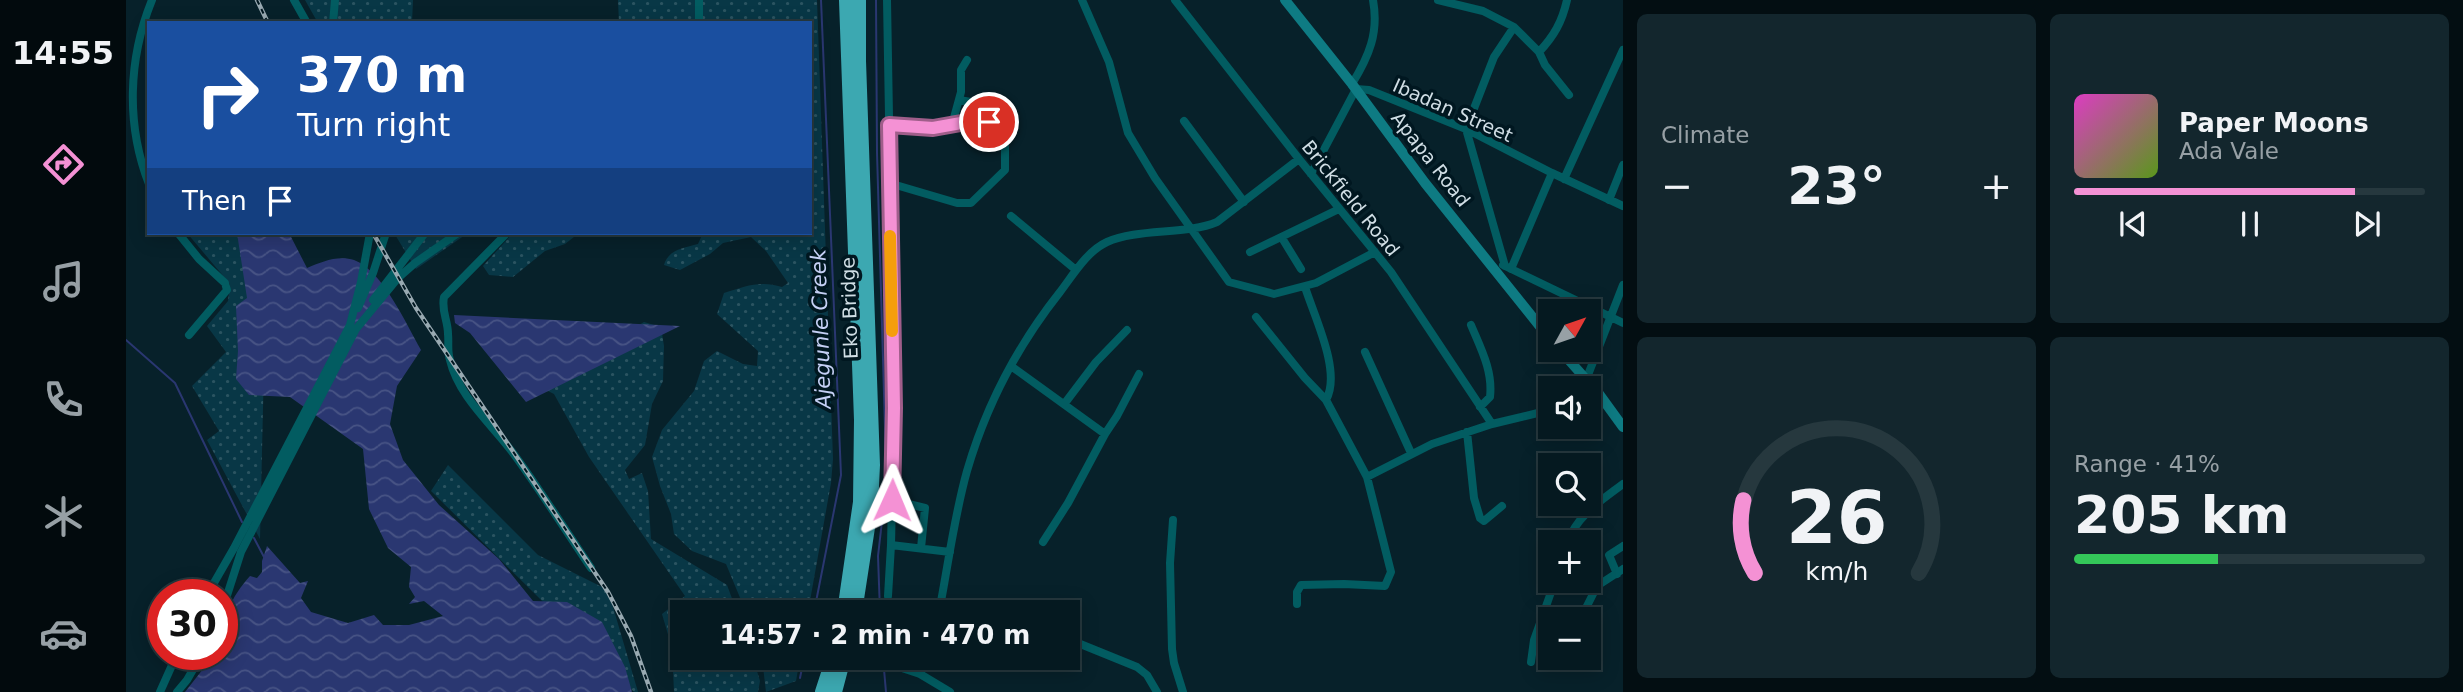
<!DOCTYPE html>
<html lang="en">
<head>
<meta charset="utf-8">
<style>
  :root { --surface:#051920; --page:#13262d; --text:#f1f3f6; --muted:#97a0a5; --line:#26383e; --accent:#f491d4 }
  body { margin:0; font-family:"DejaVu Sans",sans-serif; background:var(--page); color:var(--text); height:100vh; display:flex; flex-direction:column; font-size:26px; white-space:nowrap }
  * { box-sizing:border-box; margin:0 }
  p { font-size:23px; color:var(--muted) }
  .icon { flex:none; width:38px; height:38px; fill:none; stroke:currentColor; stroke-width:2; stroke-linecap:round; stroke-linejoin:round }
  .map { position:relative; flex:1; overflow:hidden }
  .sheet { display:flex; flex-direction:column; gap:14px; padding:14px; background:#030e12; width:840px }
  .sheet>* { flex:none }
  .top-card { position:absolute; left:21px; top:21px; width:665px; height:214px; border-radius:0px; box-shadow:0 4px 18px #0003,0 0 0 2px var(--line); background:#1a4fa0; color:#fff; overflow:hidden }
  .needle { width:46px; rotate:50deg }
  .buttons { position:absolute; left:1412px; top:299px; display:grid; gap:14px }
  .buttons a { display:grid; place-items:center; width:63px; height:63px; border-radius:0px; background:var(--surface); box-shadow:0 4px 18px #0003,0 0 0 2px var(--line); font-size:35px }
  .speed { position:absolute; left:21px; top:579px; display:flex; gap:14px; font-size:35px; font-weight:700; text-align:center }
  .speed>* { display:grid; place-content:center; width:91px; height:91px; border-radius:50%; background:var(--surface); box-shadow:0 4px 18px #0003,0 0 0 2px var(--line); line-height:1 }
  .speed .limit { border:10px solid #d22; background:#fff; color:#111 }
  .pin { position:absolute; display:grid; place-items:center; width:60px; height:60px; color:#fff; margin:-30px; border:4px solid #fff; border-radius:50%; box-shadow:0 2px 7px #0007 }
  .me { position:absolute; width:77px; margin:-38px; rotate:1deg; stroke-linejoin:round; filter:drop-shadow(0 0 5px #0008) }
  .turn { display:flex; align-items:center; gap:24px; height:147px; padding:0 35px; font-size:32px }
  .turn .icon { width:91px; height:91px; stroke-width:2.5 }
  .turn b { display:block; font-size:49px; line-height:60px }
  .then { display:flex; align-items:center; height:66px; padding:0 35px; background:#0003; gap:14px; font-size:26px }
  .big { font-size:52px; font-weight:700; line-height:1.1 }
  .sheet .tile { flex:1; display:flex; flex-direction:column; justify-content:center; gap:10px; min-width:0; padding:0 24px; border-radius:10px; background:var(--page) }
  .sheet .dial { align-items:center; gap:0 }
  .dial svg { height:182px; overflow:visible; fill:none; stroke:var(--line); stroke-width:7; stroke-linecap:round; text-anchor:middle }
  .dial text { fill:var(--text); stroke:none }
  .song { display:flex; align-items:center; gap:21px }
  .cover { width:84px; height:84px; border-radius:10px; background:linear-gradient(135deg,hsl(310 70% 55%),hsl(90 70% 35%)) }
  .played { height:7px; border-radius:4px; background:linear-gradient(90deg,var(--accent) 80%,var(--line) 80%) }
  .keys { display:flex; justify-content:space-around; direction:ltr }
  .heat { display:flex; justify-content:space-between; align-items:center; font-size:38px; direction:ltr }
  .charge { height:10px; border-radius:5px; background:linear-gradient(90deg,#34c759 41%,var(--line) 0) }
  .sheet .tiles { flex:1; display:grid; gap:14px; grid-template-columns:repeat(2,1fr) }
  .trip { position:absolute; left:544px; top:600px; width:410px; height:70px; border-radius:0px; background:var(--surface); box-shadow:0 4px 18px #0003,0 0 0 2px var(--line); font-weight:700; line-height:70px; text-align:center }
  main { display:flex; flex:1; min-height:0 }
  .dock { display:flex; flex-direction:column; width:126px; justify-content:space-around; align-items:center; background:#020a0d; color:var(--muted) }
  .dock .icon { width:49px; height:49px }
  .dock .current { color:var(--accent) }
  .dock b { font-size:32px; color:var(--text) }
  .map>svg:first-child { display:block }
  .green { fill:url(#green-dots) }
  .water { fill:url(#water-waves) }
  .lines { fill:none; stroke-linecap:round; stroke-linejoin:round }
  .stream { stroke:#2a3771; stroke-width:2 }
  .street { stroke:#025c61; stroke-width:8 }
  .secondary { stroke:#0e7b83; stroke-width:10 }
  .highway { stroke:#3ca8b1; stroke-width:14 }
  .rail-casing { stroke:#98a9b1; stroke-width:4.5 }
  .rail { stroke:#001720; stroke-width:2; stroke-dasharray:5; stroke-linecap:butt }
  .route-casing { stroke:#9f5e8a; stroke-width:18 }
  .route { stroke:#f491d4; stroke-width:12 }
  .slow { stroke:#f59e0b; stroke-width:12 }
  .labels { text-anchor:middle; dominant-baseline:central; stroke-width:7; stroke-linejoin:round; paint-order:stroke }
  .street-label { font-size:19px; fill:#d0dee5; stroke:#001720 }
  .water-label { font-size:21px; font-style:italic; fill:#c5d0f5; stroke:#001720 }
</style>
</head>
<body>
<main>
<nav class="dock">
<b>14:55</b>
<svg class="icon current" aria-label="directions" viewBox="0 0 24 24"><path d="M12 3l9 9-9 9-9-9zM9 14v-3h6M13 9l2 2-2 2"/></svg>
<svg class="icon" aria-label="music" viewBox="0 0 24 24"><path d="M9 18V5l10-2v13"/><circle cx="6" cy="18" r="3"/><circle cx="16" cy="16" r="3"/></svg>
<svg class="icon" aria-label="phone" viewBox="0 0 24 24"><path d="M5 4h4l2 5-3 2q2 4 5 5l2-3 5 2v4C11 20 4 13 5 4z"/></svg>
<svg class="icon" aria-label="climate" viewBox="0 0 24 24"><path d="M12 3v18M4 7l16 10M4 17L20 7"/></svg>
<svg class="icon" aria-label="car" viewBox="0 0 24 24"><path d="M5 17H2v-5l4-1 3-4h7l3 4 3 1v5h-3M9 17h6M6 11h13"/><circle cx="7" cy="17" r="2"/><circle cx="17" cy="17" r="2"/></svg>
</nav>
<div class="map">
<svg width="1497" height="692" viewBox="0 0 1497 692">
  <defs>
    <pattern id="green-dots" width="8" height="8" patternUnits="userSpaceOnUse" patternTransform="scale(1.75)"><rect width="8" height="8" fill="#083746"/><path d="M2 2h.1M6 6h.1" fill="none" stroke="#2b5461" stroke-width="1.8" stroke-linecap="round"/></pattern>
    <pattern id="water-waves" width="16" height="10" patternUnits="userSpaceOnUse" patternTransform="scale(1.75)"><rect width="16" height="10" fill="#2a3771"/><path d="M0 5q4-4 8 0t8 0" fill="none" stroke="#485485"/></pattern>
  </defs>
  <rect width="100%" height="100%" fill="#07212a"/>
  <!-- green -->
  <path class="green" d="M179 0H287L286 23H192Z
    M492 0H691L707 459 705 483 682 612H620L600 564 566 551 548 534 545 514 534 486 526 457 536 430 568 391 578 361 591 351 617 364 631 366 632 351 591 314 598 293C619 286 635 280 656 287L662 283 640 251 625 237 597 243 584 254 554 270 538 265C542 250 557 248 572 244L577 233H684V23H493Z
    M61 233H141L134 539 81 440 93 431 66 386 100 352 81 326 102 301 104 284Z
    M268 233H342L290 269Z
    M387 233H453L439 244 419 251 387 277 363 275 357 266Z
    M518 322 535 327 538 346 537 381 526 404 519 445 499 470 503 479 516 473 522 491 525 539 601 585 611 612H556V658H627L634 681 632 692H548L546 648 536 614 559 596 463 457 428 394 412 386Z
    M322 465 412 555 482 590 512 692H508L305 491Z
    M636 658H674L670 681 640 692Z"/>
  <!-- water -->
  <path class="water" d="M111 233H163L181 268C195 262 212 255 228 260 257 271 280 324 295 350L271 386 264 424 277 460 313 505 373 559 407 601 441 602 476 622 499 667 506 692H59L88 655 96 654C96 645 102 642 103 633 104 626 102 617 103 610 106 598 116 585 124 576L131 578 136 572V561L141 546 174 583 182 581 175 598 185 612 222 623 248 615 257 625H283L317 616 298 601 283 604 289 597 283 587 285 567 262 548 243 509 237 449 164 397 123 395 110 379 112 351 110 306 121 298Z
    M328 315 554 326 400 402 344 333 329 323Z"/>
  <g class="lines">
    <!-- stream -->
    <path class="stream" d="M750 0 751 153 759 428V495L752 556 754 612
      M0 340 49 383 116 522
      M128 538 138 557
      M688 612 715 475 695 0
      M757 658 760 692
      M674 678 678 658"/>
    <!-- street -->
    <path class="street" d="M168 0 181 23
      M761 0 768 408 765 545 824 552
      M956 0 983 62 1002 133 1029 178 1103 282 1148 294 1190 283 1249 252
      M1049 0 1173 159 1265 272 1366 424
      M1312 0 1357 11 1388 27 1413 52 1419 65 1443 95
      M207 23 209 0
      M573 23V0
      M1413 52C1428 36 1436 22 1441 0
      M1226 84C1243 56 1253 33 1247 0
      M833 100 863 105
      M1058 121 1118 202
      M763 125 808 128 852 120 863 122
      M826 125 835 92V70L841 60
      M1185 174 1230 89 1243 90 1340 129 1426 173 1497 206
      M1438 179 1497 50
      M763 183 831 203H845L879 170V144
      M23 184C0 125 2 59 26 0
      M1483 200 1497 165
      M885 216 950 270
      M52 233 73 259 99 283 101 290 63 335
      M381 233 318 297C315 311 322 320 322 334 323 343 321 351 324 360 333 398 368 426 390 457 416 493 440 531 465 568
      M1156 238 1175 269
      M1124 252 1213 209
      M1377 265 1497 323
      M1379 266 1340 129 1368 57 1388 27
      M1385 269 1426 173
      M1179 287C1188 316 1216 372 1200 400
      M247 300 299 233
      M232 308 247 273 260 233
      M1130 317 1179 378 1200 400 1241 477 1265 572 1259 586 1218 584 1175 585 1171 592V604
      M1345 325C1355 349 1367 371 1364 397L1354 407
      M1239 352 1285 453
      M885 366 979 434 942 503 917 542
      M1460 380 1497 285
      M939 403 970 362 1001 330
      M1341 432 1348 498 1354 518 1358 521 1376 506
      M979 434 991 416 1013 374
      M1241 477 1306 444 1366 424 1424 410
      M766 500 799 508 795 548
      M1047 520 1044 563 1046 649 1048 663 1057 692
      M1442 542C1450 516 1476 500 1497 484
      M1491 574 1483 555 1497 546
      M81 595 108 548 224 325 235 282 244 233
      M762 596 765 545
      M96 611 115 552 230 329 272 278 289 263 332 233
      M813 612C822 566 828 517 841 471 860 406 892 345 934 292 947 275 961 251 981 242 1011 228 1061 235 1091 222L1173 159
      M1454 620 1471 586 1497 569
      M942 639 1011 667 1021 675 1031 692
      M1435 660 1436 658
      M1405 662 1408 640 1429 581
      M773 667 794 674 824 692
      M794 674 801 658
      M34 692 51 654
      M51 692 61 680 76 654"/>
    <!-- secondary -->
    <path class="secondary" d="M1159 0 1226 84 1299 183 1424 339
      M1434 350 1473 394 1497 427"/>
    <!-- highway -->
    <path class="highway" d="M718 612 734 502 735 420 720 0
      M729 612 745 508 747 465 733 61V0
      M696 692 707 658
      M709 692 718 658"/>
    <!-- rail casing -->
    <g class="rail-casing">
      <path id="rail" d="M131 0 142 23
        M247 233 290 308 482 592 505 636 525 692"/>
    </g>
    <!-- rail -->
    <use href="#rail" class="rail"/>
  </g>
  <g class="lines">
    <!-- route casing -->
    <g class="route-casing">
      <path id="route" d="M766 500 768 408 763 125 807 128 852 120 863 122"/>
    </g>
    <!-- route -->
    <use href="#route" class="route"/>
    <!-- slow -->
    <path class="slow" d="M764 236 766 331"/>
  </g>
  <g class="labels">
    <!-- street labels -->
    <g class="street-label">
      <text transform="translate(1327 110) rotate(24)">Ibadan Street</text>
      <text transform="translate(1305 159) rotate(52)">Apapa Road</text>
      <text transform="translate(1225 198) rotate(51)">Brickfield Road</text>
      <text transform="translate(723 308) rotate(-92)">Eko Bridge</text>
    </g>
    <!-- water labels -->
    <g class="water-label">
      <text transform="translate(695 329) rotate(-92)">Ajegunle Creek</text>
    </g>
  </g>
</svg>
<div class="buttons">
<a><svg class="needle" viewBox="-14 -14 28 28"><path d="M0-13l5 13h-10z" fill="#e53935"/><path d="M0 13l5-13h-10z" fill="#97a0a5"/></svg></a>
<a><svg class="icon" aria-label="sound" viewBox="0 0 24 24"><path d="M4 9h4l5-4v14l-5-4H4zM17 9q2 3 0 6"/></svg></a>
<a><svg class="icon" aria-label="search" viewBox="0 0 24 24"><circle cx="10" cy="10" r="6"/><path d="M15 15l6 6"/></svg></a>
<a>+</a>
<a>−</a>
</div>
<div class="speed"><div class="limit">30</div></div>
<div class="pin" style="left:863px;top:122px;background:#d93025"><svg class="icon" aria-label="arrive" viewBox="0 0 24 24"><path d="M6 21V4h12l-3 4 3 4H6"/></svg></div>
<svg class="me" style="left:766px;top:500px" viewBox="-20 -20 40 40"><path d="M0-17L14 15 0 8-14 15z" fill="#f491d4" stroke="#fff" stroke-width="4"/></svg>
<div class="trip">14:57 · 2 min · 470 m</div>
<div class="top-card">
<div class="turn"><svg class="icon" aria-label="right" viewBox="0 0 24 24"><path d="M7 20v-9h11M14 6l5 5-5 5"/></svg><div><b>370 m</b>Turn right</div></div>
<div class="then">Then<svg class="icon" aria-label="arrive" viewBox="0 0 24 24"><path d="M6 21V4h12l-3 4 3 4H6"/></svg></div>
</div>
</div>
<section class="sheet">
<div class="tiles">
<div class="tile"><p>Climate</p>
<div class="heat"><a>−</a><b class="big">23°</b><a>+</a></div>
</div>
<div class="tile">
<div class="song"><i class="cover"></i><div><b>Paper Moons</b><p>Ada Vale</p></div></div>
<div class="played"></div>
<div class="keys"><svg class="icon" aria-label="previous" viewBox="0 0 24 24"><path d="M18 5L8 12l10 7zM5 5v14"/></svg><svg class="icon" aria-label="pause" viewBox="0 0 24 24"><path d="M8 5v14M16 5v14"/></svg><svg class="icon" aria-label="next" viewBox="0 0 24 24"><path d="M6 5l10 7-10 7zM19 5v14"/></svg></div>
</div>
<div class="tile dial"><svg viewBox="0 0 100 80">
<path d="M14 69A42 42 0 1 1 86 69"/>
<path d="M14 69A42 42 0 0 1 9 37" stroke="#f491d4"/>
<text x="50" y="56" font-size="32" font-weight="700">26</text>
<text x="50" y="72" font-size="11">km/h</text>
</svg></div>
<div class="tile"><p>Range · 41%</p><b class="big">205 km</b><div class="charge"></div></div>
</div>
</section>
</main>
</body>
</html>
